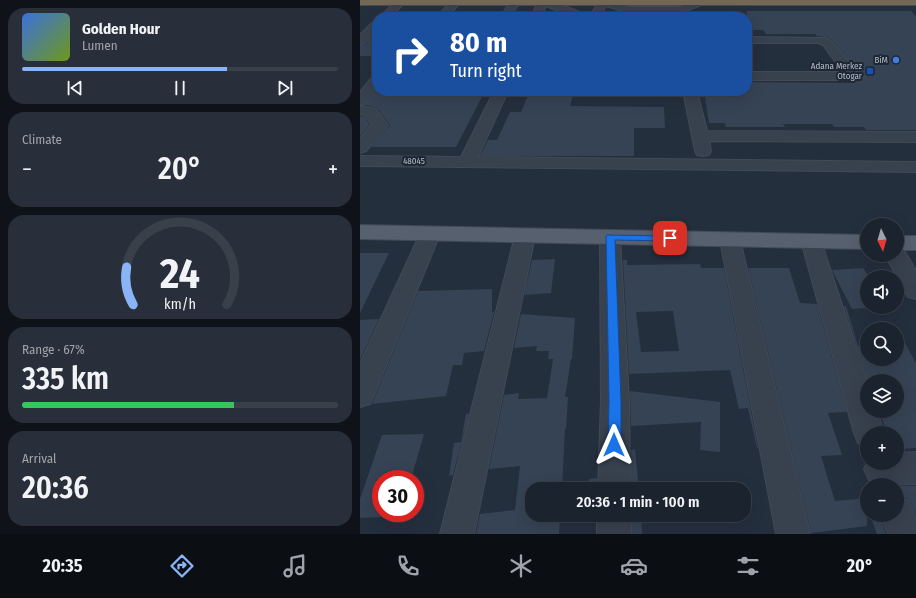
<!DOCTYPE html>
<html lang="en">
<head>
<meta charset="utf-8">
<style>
  :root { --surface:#1b232e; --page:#282f3a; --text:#f1f3f6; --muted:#a0a4aa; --line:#39404a; --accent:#8ab4f8 }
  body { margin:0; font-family:"Fira Sans Condensed",sans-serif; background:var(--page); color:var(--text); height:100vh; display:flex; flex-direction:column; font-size:15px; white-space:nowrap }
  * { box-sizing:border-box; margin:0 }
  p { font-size:13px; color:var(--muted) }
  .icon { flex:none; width:22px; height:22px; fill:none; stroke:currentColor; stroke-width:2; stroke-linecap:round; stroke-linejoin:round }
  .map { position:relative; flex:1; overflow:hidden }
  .details { display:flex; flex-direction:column; gap:8px; padding:8px; background:#0f1319; width:360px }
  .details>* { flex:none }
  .top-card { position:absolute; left:12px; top:12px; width:380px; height:84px; border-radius:16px; box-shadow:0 4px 16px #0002,0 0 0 1px var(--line); background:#1a4fa0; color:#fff; overflow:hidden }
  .needle { width:26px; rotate:175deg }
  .fabs { position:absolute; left:500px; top:218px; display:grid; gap:8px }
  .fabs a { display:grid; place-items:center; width:44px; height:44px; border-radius:50%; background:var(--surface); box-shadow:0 4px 16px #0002,0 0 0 1px var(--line); font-size:20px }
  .speed { position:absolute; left:12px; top:470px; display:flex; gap:8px; font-size:20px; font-weight:700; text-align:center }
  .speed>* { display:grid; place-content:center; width:52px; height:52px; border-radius:50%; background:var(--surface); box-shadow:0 4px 16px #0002,0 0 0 1px var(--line); line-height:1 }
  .speed .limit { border:6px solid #d22; background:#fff; color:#111 }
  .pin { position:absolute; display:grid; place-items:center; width:34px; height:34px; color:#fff; margin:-17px; border-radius:8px; box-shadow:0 2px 6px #0006 }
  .me { position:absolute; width:44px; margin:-22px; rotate:0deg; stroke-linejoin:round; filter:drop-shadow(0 0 3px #0008) }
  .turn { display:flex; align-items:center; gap:14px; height:84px; padding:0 12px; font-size:18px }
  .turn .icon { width:52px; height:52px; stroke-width:2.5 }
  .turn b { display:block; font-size:28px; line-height:34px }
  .big { font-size:30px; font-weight:600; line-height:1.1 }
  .details .tile { flex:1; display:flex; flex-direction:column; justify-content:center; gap:6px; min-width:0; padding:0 14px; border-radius:16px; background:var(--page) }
  .details .dial { align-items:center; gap:0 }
  .dial svg { height:104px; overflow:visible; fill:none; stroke:var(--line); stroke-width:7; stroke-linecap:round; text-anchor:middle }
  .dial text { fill:var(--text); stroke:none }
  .song { display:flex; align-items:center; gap:12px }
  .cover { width:48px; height:48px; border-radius:6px; background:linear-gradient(135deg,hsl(220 70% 55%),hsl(80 70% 35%)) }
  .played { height:4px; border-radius:2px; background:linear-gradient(90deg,var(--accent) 65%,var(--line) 65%) }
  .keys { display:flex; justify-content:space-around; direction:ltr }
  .heat { display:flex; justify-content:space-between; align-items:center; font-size:22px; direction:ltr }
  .charge { height:6px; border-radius:3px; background:linear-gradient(90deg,#34c759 67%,var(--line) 0) }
  .trip { position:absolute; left:165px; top:482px; width:226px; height:40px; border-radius:16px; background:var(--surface); box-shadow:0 4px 16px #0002,0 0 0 1px var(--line); font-weight:600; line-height:40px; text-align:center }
  .menu { display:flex; height:64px; justify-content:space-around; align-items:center; background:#0b0e12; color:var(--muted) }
  .menu .icon { width:28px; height:28px }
  .menu .active { color:var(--accent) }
  .menu b { font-size:18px; color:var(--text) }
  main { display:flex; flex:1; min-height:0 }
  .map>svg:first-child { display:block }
  .building { fill:#364354; fill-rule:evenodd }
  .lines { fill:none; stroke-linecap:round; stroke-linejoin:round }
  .minor-casing { stroke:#414a57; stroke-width:2 }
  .major-casing { stroke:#414a57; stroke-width:2 }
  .highway-casing { stroke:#434c59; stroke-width:2 }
  .minor { fill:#38414e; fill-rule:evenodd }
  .major { fill:#56606e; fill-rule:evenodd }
  .highway { fill:#746855; fill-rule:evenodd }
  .route { fill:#1a73e8; stroke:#114b97 }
  .shop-dot { fill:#3f7fe0; stroke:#1d2633; stroke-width:1.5 }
  .transit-dot { fill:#1a4fb4; stroke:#1d2633; stroke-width:1.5 }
  .labels { text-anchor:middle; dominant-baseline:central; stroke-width:4; stroke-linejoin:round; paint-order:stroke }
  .far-poi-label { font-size:9px; fill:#b4bcc9; stroke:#1d2633; text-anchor:end }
  .far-street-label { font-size:9px; fill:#b4bcc9; stroke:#1d2633 }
</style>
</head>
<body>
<main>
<section class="details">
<div class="tile">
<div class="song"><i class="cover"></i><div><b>Golden Hour</b><p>Lumen</p></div></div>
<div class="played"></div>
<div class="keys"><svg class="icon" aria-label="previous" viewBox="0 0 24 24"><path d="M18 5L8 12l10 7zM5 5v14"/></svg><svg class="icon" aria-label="pause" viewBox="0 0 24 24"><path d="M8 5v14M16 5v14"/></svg><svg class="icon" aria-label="next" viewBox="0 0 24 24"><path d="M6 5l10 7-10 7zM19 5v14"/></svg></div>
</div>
<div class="tile"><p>Climate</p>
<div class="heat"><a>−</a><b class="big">20°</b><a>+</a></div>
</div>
<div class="tile dial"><svg viewBox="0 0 100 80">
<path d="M14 69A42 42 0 1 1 86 69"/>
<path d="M14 69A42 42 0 0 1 9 40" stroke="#8ab4f8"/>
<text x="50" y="56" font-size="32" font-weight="700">24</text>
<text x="50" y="72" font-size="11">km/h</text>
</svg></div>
<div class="tile"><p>Range · 67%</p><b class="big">335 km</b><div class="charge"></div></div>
<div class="tile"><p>Arrival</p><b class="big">20:36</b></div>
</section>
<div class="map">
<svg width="556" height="534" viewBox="0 0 556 534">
  <rect width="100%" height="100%" fill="#242f3e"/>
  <!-- building -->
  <path class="building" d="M387 11H551L556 16V130H506L504 127H474L472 124H423L425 127H366L365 123H349L344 91H387V82L490 83 489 81 496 78 499 75 472 40 465 37 457 36 455 34H406L403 30H387Z
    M17 32V56H0V45L5 44Z
    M17 91H125L96 147H11L30 125 17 108 5 105Z
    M170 91H214L210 106 304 107 305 128H274V156H120L128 140H137L150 112H161Z
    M0 116 5 117 10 125 0 136Z
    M0 253H29L0 313Z
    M195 259 191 293 164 295 172 260Z
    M263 260H267V265L340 264 341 268H364L398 448H397L388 408 379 409 370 370 269 374ZM313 311 319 351 281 352 276 312Z
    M388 268H429L440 303 457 304 487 412 468 413 482 455 461 456 475 501 507 498V526L451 533Z
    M503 268 507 274V308L492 309 472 270Z
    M132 289V312H134L124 351 104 353 102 365H93L86 396 12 404 58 291Z
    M484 306H486L498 346 504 345 507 350V359H537V329L556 363V448L537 449V433H527L519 411H537V381H508Z
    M161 314 215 318 212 359H211L205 397H208L206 429H205L202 489H172V515H200L199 534H116L120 514 155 510 160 466 129 469 144 395 159 393 158 399 187 398 193 359H188L189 351H176L177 346 154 348Z
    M19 319 0 360V320Z
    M270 391 360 402V452L340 450 341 422 271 426Z
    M106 414H109L93 475 89 476 94 443 101 442Z
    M64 434 51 479H21V517L0 518V499L22 435Z
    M275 449 279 489H271V450Z
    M237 478V489H229V479Z
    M537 486H556V515L550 500 540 495Z
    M272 515H281L282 534H272Z
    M510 515H520L526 534H517Z"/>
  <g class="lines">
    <!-- minor casing -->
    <g class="minor-casing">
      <path id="minor" d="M37 0H43L45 2 31 17H20Z
        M93 0H99L101 2 87 17H76Z
        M152 0H158L160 2 150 17H140Z
        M179 0H189L227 15 228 17H214L186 6 181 17H171Z
        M241 0H248L270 7H319L337 0H344L346 2 344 4 320 13H269L246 6 243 11 249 17H237L232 12Z
        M17 21V30L4 43 0 44V35L13 22Z
        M387 37 464 38 471 41 498 74 496 77 487 80H387V72H483L463 45 458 43H387Z
        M17 76V89L5 104 0 105V92L12 77Z
        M134 91H148L118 157 556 162V172L0 166V156L101 157Z
        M323 91H337L347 131 556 132V142L349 141 351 151 349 155 343 156 337 155 335 151Z
        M0 106 16 109 28 125 6 151 0 153V138L12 125 6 116 0 114Z
        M70 227 77 229 80 234 14 395 10 404 0 407V364L60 234 63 229Z
        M165 229 172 231 175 236 114 534H80L155 236 158 231Z
        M250 230 257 232 260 237 269 401 270 489H238L241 401 240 237 243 232Z
        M370 233 377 235 380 240 450 534H416L360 240 363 235Z
        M451 234 458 236 461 241 507 381V411H517L524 433H507V446L498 443 494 433 441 241 444 236Z
        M537 248 544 250 556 271V299L548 297 525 255H537Z
        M556 452V484L520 485 509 480 504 469 507 463H537V453Z
        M537 496 549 501 556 519V534H528L521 515H537Z
        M237 515H271V534H237Z"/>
    </g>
    <!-- major casing -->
    <g class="major-casing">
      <path id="major" d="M0 225 507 235V249L0 239Z
        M537 236H556V250H537Z"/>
    </g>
    <!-- highway casing -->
    <g class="highway-casing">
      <path id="highway" d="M0 0H556V5H0Z"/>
    </g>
    <!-- minor -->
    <use href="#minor" class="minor"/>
    <!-- major -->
    <use href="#major" class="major"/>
    <!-- highway -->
    <use href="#highway" class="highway"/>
  </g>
  <!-- route -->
  <path class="route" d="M247 235 310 236 314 238 310 241 255 240 261 401V445L259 449 254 451 250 449 248 445 249 401 246 237Z"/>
  <!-- markers -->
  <circle class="shop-dot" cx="536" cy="60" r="4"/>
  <rect class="transit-dot" x="506" y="67" width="8" height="8" rx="2"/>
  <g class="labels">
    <!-- far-poi labels -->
    <g class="far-poi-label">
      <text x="528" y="60">BiM</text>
      <text x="502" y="66">Adana Merkez<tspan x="502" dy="10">Otogar</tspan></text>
    </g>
    <!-- far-street labels -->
    <g class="far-street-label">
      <text x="54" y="161">48045</text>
    </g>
  </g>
</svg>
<div class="fabs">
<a><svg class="needle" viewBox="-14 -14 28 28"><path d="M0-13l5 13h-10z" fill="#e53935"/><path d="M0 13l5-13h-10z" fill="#a0a4aa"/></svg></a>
<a><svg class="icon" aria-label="sound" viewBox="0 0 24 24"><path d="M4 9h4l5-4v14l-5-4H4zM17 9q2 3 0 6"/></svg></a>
<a><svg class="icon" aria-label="search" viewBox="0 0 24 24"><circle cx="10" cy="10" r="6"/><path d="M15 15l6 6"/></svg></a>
<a><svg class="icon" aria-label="layers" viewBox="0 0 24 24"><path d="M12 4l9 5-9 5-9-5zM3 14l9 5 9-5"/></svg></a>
<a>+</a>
<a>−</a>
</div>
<div class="speed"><div class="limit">30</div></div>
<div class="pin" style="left:310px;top:238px;background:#d93025"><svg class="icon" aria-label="arrive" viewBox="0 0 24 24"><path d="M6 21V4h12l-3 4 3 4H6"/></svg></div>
<svg class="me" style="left:254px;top:445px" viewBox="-20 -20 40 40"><path d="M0-17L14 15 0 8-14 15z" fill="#1a73e8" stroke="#fff" stroke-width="4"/></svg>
<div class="trip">20:36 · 1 min · 100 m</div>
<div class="top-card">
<div class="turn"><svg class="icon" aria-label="right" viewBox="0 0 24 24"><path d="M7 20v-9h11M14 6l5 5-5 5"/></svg><div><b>80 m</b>Turn right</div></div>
</div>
</div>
</main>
<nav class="menu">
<b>20:35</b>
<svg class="icon active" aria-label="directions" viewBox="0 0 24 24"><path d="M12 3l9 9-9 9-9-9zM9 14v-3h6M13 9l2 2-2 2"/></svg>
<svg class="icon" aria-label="music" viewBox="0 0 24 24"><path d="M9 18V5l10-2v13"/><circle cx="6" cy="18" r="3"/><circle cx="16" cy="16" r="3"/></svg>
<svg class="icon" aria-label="phone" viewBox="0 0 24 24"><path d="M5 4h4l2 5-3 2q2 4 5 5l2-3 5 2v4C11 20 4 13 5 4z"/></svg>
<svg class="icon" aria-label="climate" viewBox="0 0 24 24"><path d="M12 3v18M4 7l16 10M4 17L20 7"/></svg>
<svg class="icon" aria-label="car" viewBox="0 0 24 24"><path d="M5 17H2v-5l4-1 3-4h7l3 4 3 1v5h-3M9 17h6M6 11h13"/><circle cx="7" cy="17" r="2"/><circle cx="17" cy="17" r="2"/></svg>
<svg class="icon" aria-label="filters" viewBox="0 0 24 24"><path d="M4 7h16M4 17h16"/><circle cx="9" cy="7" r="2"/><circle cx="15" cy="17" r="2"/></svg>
<b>20°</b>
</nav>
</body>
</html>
